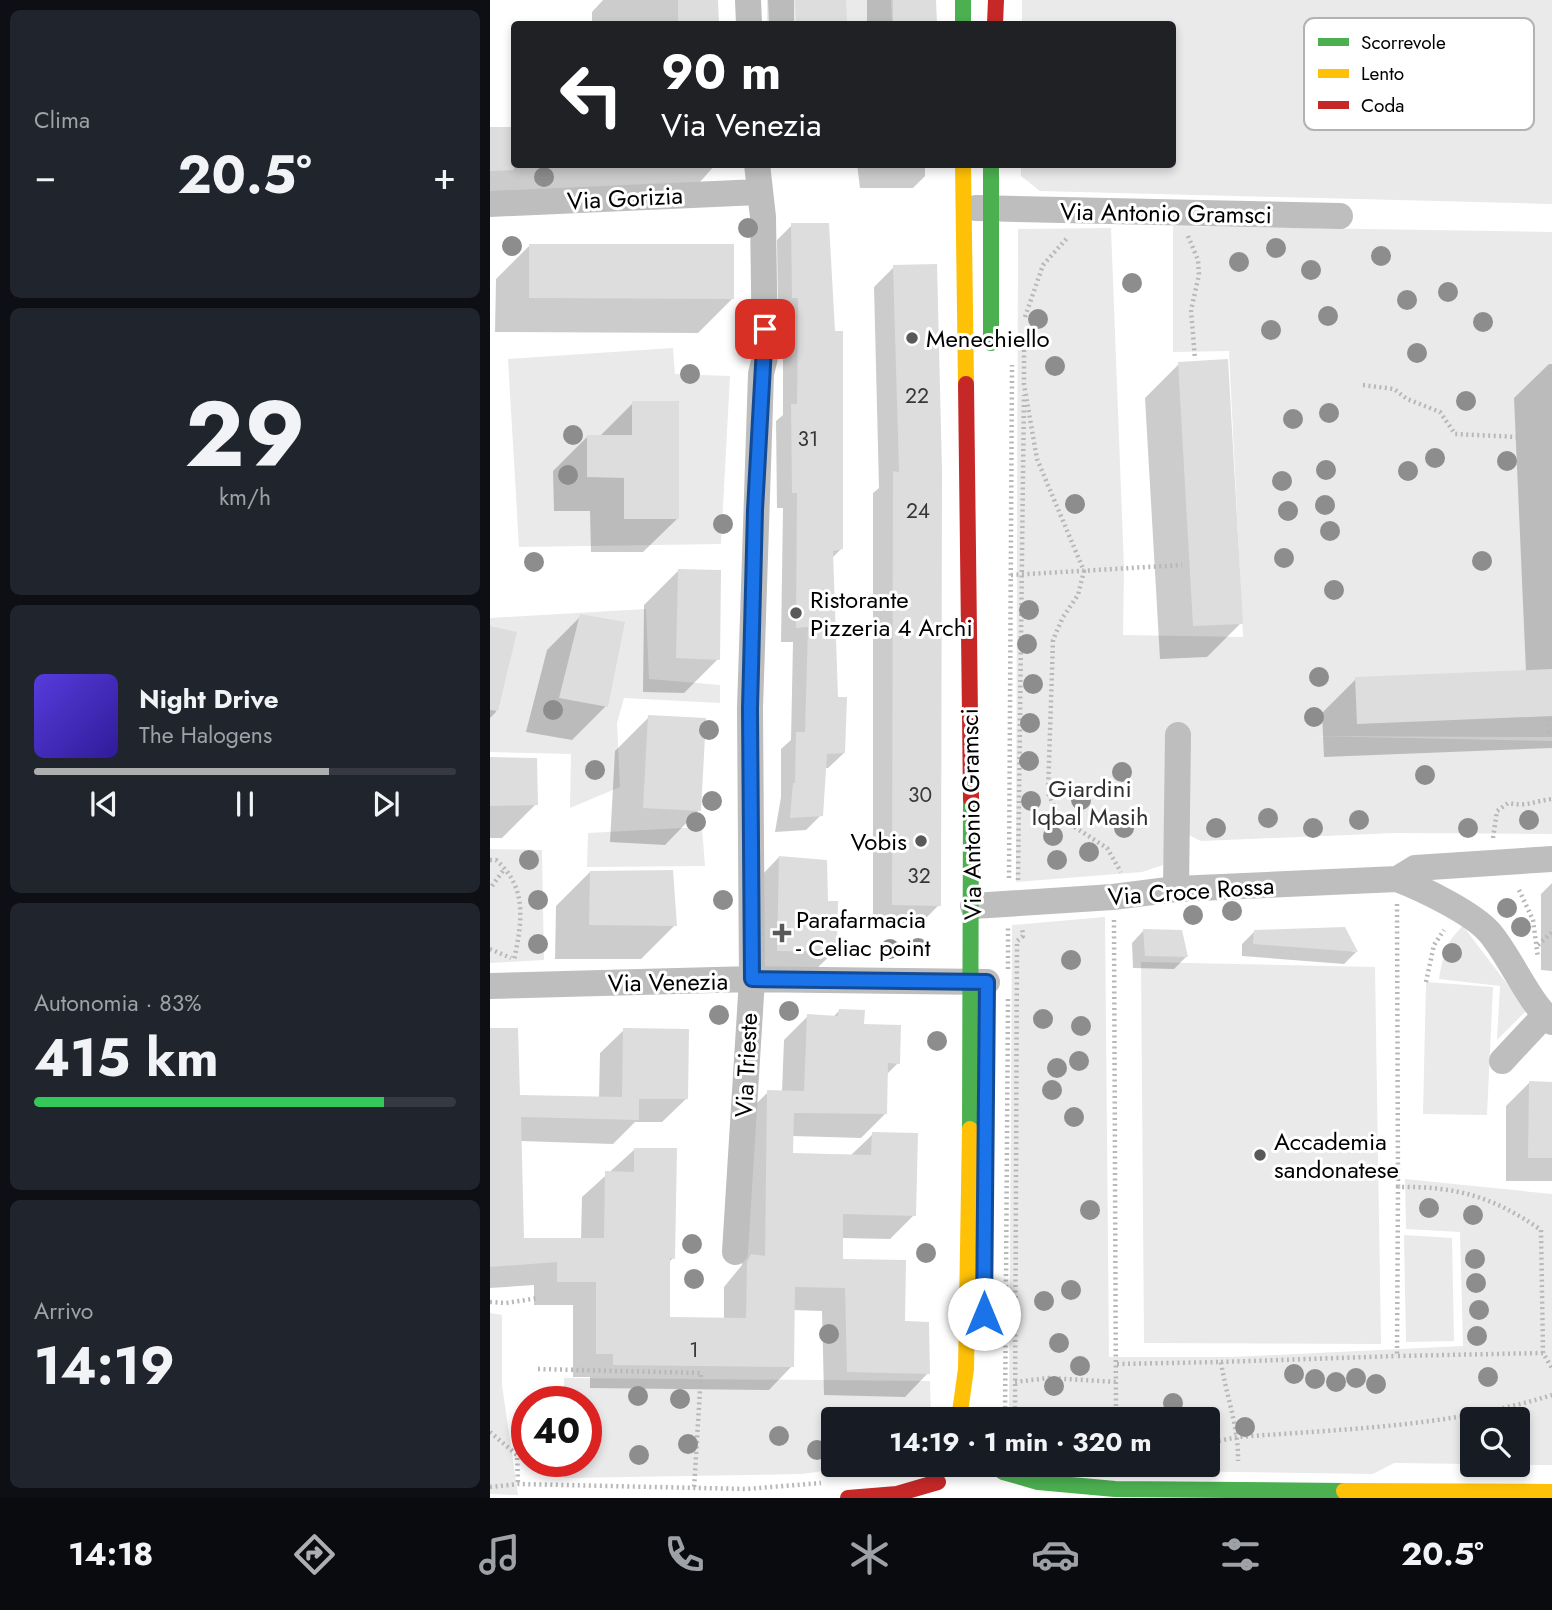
<!DOCTYPE html>
<html lang="it">
<head>
<meta charset="utf-8">
<style>
  :root { --surface:#171b24; --page:#20242c; --text:#f1f3f6; --muted:#9ea1a6; --line:#363941; --accent:#adaeaf }
  body { margin:0; font-family:Jost,sans-serif; background:var(--page); color:var(--text); height:100vh; display:flex; flex-direction:column; font-size:26px; white-space:nowrap }
  * { box-sizing:border-box; margin:0 }
  p { font-size:23px; color:var(--muted) }
  .icon { flex:none; width:38px; height:38px; fill:none; stroke:currentColor; stroke-width:2; stroke-linecap:round; stroke-linejoin:round }
  .map { position:relative; flex:1; overflow:hidden }
  .side { display:flex; flex-direction:column; gap:10px; padding:10px; background:#0d0f14; width:490px }
  .side>* { flex:none }
  .banner { position:absolute; left:21px; top:21px; width:665px; height:147px; border-radius:7px; box-shadow:0 4px 10px #0003; background:#202124; color:#fff; overflow:hidden }
  .controls { position:absolute; left:970px; top:1407px; display:grid; gap:14px }
  .controls a { display:grid; place-items:center; width:70px; height:70px; border-radius:7px; background:var(--surface); box-shadow:0 4px 10px #0003; font-size:35px }
  .speed { position:absolute; left:21px; top:1386px; display:flex; gap:14px; font-size:35px; font-weight:700; text-align:center }
  .speed>* { display:grid; place-content:center; width:91px; height:91px; border-radius:50%; background:var(--surface); box-shadow:0 4px 10px #0003; line-height:1 }
  .speed .limit { border:10px solid #d22; background:#fff; color:#111 }
  .pin { position:absolute; display:grid; place-items:center; width:60px; height:60px; color:#fff; margin:-30px; border-radius:14px; box-shadow:0 4px 10px #0006 }
  .me { position:absolute; width:77px; margin:-38px; rotate:0deg; stroke-linejoin:round; filter:drop-shadow(0 0 5px #0008) }
  .turn { display:flex; align-items:center; gap:24px; height:147px; padding:0 35px; font-size:32px }
  .turn .icon { width:91px; height:91px; stroke-width:2.5 }
  .turn b { display:block; font-size:49px; line-height:60px }
  .big { font-size:52px; font-weight:700; line-height:1.1 }
  .side .tile { flex:1; display:flex; flex-direction:column; justify-content:center; gap:10px; min-width:0; padding:0 24px; border-radius:10px; background:var(--page) }
  .side .dial { align-items:center; gap:0 }
  .dial b { font-size:91px; line-height:1 }
  .song { display:flex; align-items:center; gap:21px }
  .cover { width:84px; height:84px; border-radius:10px; background:linear-gradient(135deg,hsl(250 70% 55%),hsl(250 70% 35%)) }
  .played { height:7px; border-radius:4px; background:linear-gradient(90deg,var(--accent) 70%,var(--line) 70%) }
  .keys { display:flex; justify-content:space-around; direction:ltr }
  .heat { display:flex; justify-content:space-between; align-items:center; font-size:38px; direction:ltr }
  .charge { height:10px; border-radius:5px; background:linear-gradient(90deg,#34c759 83%,var(--line) 0) }
  .trip { position:absolute; left:331px; top:1407px; width:399px; height:70px; border-radius:7px; background:var(--surface); box-shadow:0 4px 10px #0003; font-weight:700; line-height:70px; text-align:center }
  .menu { display:flex; height:112px; justify-content:space-around; align-items:center; background:#090b0e; color:var(--muted) }
  .menu .icon { width:49px; height:49px }
  .menu .active { color:var(--accent) }
  .menu b { font-size:32px; color:var(--text) }
  main { display:flex; flex:1; min-height:0 }
  .map>svg:first-child { display:block }
  .green { fill:#eaeaea }
  .shadow { fill:#0003 }
  .building { fill:#ddd }
  .lines { fill:none; stroke-linecap:round; stroke-linejoin:round }
  .path { stroke:#b8b8b8; stroke-width:4.5; stroke-dasharray:2 3.5; stroke-linecap:butt }
  .street { stroke:#bebebe; stroke-width:26 }
  .fast { stroke:#4caf50; stroke-width:16 }
  .slow { stroke:#ffc107; stroke-width:16 }
  .jam { stroke:#c62828; stroke-width:16 }
  .tree { fill:#8d8d8d }
  .route-casing { stroke:#114b97; stroke-width:18 }
  .route { stroke:#1a73e8; stroke-width:12 }
  .poi-dot { fill:#595959; stroke:#fff; stroke-width:2.5 }
  .labels { text-anchor:middle; dominant-baseline:central; stroke-width:6; stroke-linejoin:round; paint-order:stroke }
  .number-label { font-size:21px; fill:#373737 }
  .street-label { font-size:24px; fill:#000; stroke:#fff }
  .poi-label { font-size:24px; fill:#000; stroke:#fff; text-anchor:start }
  .park-label { font-size:24px; fill:#303030; stroke:#fff }
  .key { fill:#fff; stroke:#b2b2b2; stroke-width:2 }
  .key-label { font-size:19px; fill:#000 }
</style>
</head>
<body>
<main>
<section class="side">
<div class="tile"><p>Clima</p>
<div class="heat"><a>−</a><b class="big">20.5°</b><a>+</a></div>
</div>
<div class="tile dial"><b>29</b><p>km/h</p></div>
<div class="tile">
<div class="song"><i class="cover"></i><div><b>Night Drive</b><p>The Halogens</p></div></div>
<div class="played"></div>
<div class="keys"><svg class="icon" aria-label="previous" viewBox="0 0 24 24"><path d="M18 5L8 12l10 7zM5 5v14"/></svg><svg class="icon" aria-label="pause" viewBox="0 0 24 24"><path d="M8 5v14M16 5v14"/></svg><svg class="icon" aria-label="next" viewBox="0 0 24 24"><path d="M6 5l10 7-10 7zM19 5v14"/></svg></div>
</div>
<div class="tile"><p>Autonomia · 83%</p><b class="big">415 km</b><div class="charge"></div></div>
<div class="tile"><p>Arrivo</p><b class="big">14:19</b></div>
</section>
<div class="map">
<svg width="1062" height="1498" viewBox="0 0 1062 1498">
  <rect width="100%" height="100%" fill="#fff"/>
  <!-- green -->
  <path class="green" d="M277 0H401L402 24H277Z
    M532 0H1062V204L550 191 531 176V165L682 164V24H532Z
    M683 226 1062 232V737L818 736 1062 741V834L906 833 711 841 678 825 673 865 652 872 526 882 528 229 621 228 634 568 633 635 753 637 739 351 683 352Z
    M183 348 185 374 240 376 231 544 29 547 18 359Z
    M156 609 159 679 230 685V703L134 698 127 723 130 787 80 808 81 754 0 752V618Z
    M212 827 215 866 97 867 98 833Z
    M0 849 52 850 54 960 0 963Z
    M615 917 619 1357H742L973 1346 970 1232 916 1229 915 1179 1062 1194V1465H1027V1419H982V1464L904 1463 883 1474 671 1471 596 1465H718V1419H519L522 925Z
    M973 926 1037 1010 1007 1040 1010 986 949 979C953 956 956 941 973 926Z
    M651 962 885 967 891 1344 654 1343Z
    M936 982 1003 987 997 1115 933 1114Z
    M914 1235 962 1238 964 1341 916 1342Z
    M0 1313 12 1315V1385L28 1495 0 1494Z
    M74 1378 440 1381 441 1419H343V1465H377L312 1474 74 1478V1461H96V1402H74Z"/>
  <!-- shadow -->
  <path class="shadow" d="M113 0H226L227 24H102V12Z
    M278 0H304V24H279Z
    M377 0H445V24H377Z
    M0 129H24V164H226L192 202H0Z
    M367 164H435V176L423 188H370Z
    M302 225 351 549 341 559 346 698 354 753 338 768H334L331 815 316 830 285 832 291 797V749L301 740 303 642H291L293 508H287L286 421 293 415V313H288L287 240Z
    M40 245 242 299 208 333 5 332 6 279Z
    M404 267 449 905 429 925H383V493L389 488 384 287Z
    M689 364 751 623 717 657 670 659 655 398Z
    M1059 364H1062V748L834 757 832 713 866 679 1036 672 1024 398Z
    M143 403 188 518 153 552H101L100 511H64L63 471 97 437H109Z
    M188 571 228 659 194 693 153 692 154 605Z
    M91 616 116 706 82 740 36 732 57 650Z
    M0 628 25 634 6 712 0 718Z
    M159 717 209 810 175 845 120 842 125 751Z
    M0 759 46 804 12 838H0Z
    M289 857 337 902 345 951 326 969H269L271 876Z
    M100 872 185 925 151 959H65L66 906Z
    M1062 883V971L1051 970V894Z
    M654 930 696 957 684 969 643 968 642 943Z
    M764 932 866 952 854 964 752 956V944Z
    M349 1011 373 1025 408 1063 396 1075 395 1114 371 1138 302 1136V1154L360 1156 383 1134 424 1215 400 1239 351 1238V1261L413 1322 438 1373 415 1397 334 1395 332 1311 303 1310 302 1366 279 1390 100 1388V1377H83V1305H44V1285L0 1288V1030L28 1096 109 1099 110 1053 134 1030 196 1099 172 1122H145L123 1144 30 1141 33 1239 91 1240 92 1197 145 1149 183 1258 178 1263V1319H234V1287L252 1265 254 1116 278 1092H292L294 1040 318 1016 343 1017Z
    M1039 1083H1062V1181H1016V1106Z"/>
  <!-- building -->
  <path class="building" d="M188 0H228L229 24H188Z
    M305 0H356L357 24H306Z
    M403 0H446L447 24H403Z
    M0 127H24V170L0 171Z
    M301 223H339L345 331H353V549L343 551 348 697H357L355 753 337 754 333 816 300 818 303 783H305L306 732H315L318 627 306 628 307 493H302L301 404H307L308 298H302Z
    M39 244H244V299L39 298Z
    M447 264 452 471 451 906 402 905 403 471 409 472 403 265Z
    M738 359 753 624 703 626 688 362Z
    M142 401H189V519H134V478L97 477V435H142Z
    M188 569 231 570 230 660 186 658Z
    M90 614 135 622 118 707 69 698Z
    M0 626 27 632 8 711 0 710Z
    M1062 669V716L867 724 865 677Z
    M158 715 216 718 211 811 153 808Z
    M0 757 47 758 48 805 0 806Z
    M289 856 337 860 338 901H348L347 952 287 951Z
    M183 870 187 926 99 925 100 871Z
    M855 927 868 952 763 944 764 930Z
    M653 929 692 930 698 957 655 956Z
    M349 1009 375 1010 374 1024 411 1025 410 1064 398 1063 397 1114 304 1113 303 1153 381 1155 382 1132 428 1133 426 1216 353 1214V1259L416 1260 415 1321 439 1322 440 1374 357 1372 355 1288 305 1287 304 1367 123 1365V1354H106V1282H67V1262L0 1267V1028H28L30 1095 132 1097 133 1028 199 1029 198 1099H149V1120L31 1117 34 1238H114L115 1171 144 1172V1148H187L185 1259 180 1258V1317L256 1318 257 1262 261 1254 275 1256 277 1090 314 1091 317 1014 348 1016Z
    M1039 1081 1062 1082V1158H1038Z"/>
  <g class="lines">
    <!-- path -->
    <path class="path" d="M698 236 708 260 709 275 701 310 705 359
      M535 317 553 265 578 237
      M534 350V384L547 459 594 571 588 595 573 617 563 640 558 793 569 817 617 848 631 872
      M873 385 904 389 917 399 950 412 965 434 1028 437
      M521 575 692 565
      M1058 719 1059 731 1062 732
      M1003 838 1007 811 1018 803C1038 807 1044 801 1062 799
      M0 860H6C38 888 32 922 24 960
      M519 878 522 365
      M528 880 534 395
      M2 886 15 868
      M1029 890 1043 920 1048 958
      M907 904 908 1187
      M624 920 626 1419
      M1048 945 1062 932
      M0 949 21 958
      M518 969V928
      M936 982 944 945 954 930
      M0 1302 16 1303 49 1298
      M1053 1353 907 1356 908 1187C966 1186 1004 1197 1051 1230L1053 1353 1062 1368
      M731 1362 907 1356
      M627 1364 731 1362C736 1395 749 1428 748 1461
      M48 1369 211 1373 204 1489
      M525 1382 559 1378 627 1382
      M515 1419 518 998
      M525 1419 527 941 533 936 532 927
      M0 1432 27 1455 28 1484
      M718 1443 748 1437C854 1429 960 1427 1062 1395
      M0 1487 28 1484 256 1489 331 1483"/>
    <!-- street -->
    <path class="street" d="M258 0 259 24
      M0 204 269 192
      M486 208 850 216
      M907 879 925 868 1062 859
      M686 889 688 735
      M483 906 623 897 686 889 907 879C931 888 983 913 1000 933 1021 958 1038 1001 1062 1022
      M0 986 262 979 497 982
      M1012 1061 1055 1015
      M245 1252 262 979 260 708 271 374 275 357 273 217 267 164"/>
    <!-- fast -->
    <path class="fast" d="M473 0V24
      M501 164V343
      M480 1129 481 799
      M513 1472 548 1482 625 1489 854 1491"/>
    <!-- slow -->
    <path class="slow" d="M473 164 476 384
      M469 1419 476 1369 480 1129
      M854 1491 1062 1492"/>
    <!-- jam -->
    <path class="jam" d="M505 24 506 0
      M476 384 481 799
      M358 1498 407 1494 448 1482"/>
  </g>
  <!-- trees -->
  <g class="tree">
    <circle cx="54" cy="177" r="10"/>
    <circle cx="258" cy="228" r="10"/>
    <circle cx="22" cy="246" r="10"/>
    <circle cx="786" cy="248" r="10"/>
    <circle cx="891" cy="256" r="10"/>
    <circle cx="749" cy="262" r="10"/>
    <circle cx="821" cy="270" r="10"/>
    <circle cx="642" cy="283" r="10"/>
    <circle cx="958" cy="292" r="10"/>
    <circle cx="917" cy="300" r="10"/>
    <circle cx="838" cy="316" r="10"/>
    <circle cx="548" cy="319" r="10"/>
    <circle cx="993" cy="322" r="10"/>
    <circle cx="781" cy="330" r="10"/>
    <circle cx="927" cy="353" r="10"/>
    <circle cx="565" cy="366" r="10"/>
    <circle cx="200" cy="374" r="10"/>
    <circle cx="976" cy="401" r="10"/>
    <circle cx="839" cy="413" r="10"/>
    <circle cx="803" cy="419" r="10"/>
    <circle cx="83" cy="435" r="10"/>
    <circle cx="945" cy="458" r="10"/>
    <circle cx="1017" cy="461" r="10"/>
    <circle cx="836" cy="470" r="10"/>
    <circle cx="918" cy="471" r="10"/>
    <circle cx="78" cy="475" r="10"/>
    <circle cx="792" cy="481" r="10"/>
    <circle cx="585" cy="504" r="10"/>
    <circle cx="835" cy="505" r="10"/>
    <circle cx="798" cy="511" r="10"/>
    <circle cx="233" cy="524" r="10"/>
    <circle cx="840" cy="531" r="10"/>
    <circle cx="794" cy="558" r="10"/>
    <circle cx="992" cy="561" r="10"/>
    <circle cx="44" cy="562" r="10"/>
    <circle cx="844" cy="590" r="10"/>
    <circle cx="539" cy="610" r="10"/>
    <circle cx="537" cy="644" r="10"/>
    <circle cx="829" cy="677" r="10"/>
    <circle cx="543" cy="684" r="10"/>
    <circle cx="63" cy="710" r="10"/>
    <circle cx="824" cy="717" r="10"/>
    <circle cx="540" cy="723" r="10"/>
    <circle cx="219" cy="730" r="10"/>
    <circle cx="539" cy="761" r="10"/>
    <circle cx="105" cy="770" r="10"/>
    <circle cx="632" cy="772" r="10"/>
    <circle cx="935" cy="775" r="10"/>
    <circle cx="591" cy="800" r="10"/>
    <circle cx="222" cy="801" r="10"/>
    <circle cx="541" cy="801" r="10"/>
    <circle cx="778" cy="818" r="10"/>
    <circle cx="869" cy="820" r="10"/>
    <circle cx="1039" cy="820" r="10"/>
    <circle cx="206" cy="822" r="10"/>
    <circle cx="634" cy="828" r="10"/>
    <circle cx="726" cy="828" r="10"/>
    <circle cx="823" cy="828" r="10"/>
    <circle cx="978" cy="828" r="10"/>
    <circle cx="563" cy="836" r="10"/>
    <circle cx="599" cy="852" r="10"/>
    <circle cx="39" cy="860" r="10"/>
    <circle cx="567" cy="860" r="10"/>
    <circle cx="48" cy="900" r="10"/>
    <circle cx="233" cy="900" r="10"/>
    <circle cx="1017" cy="908" r="10"/>
    <circle cx="742" cy="911" r="10"/>
    <circle cx="703" cy="915" r="10"/>
    <circle cx="1031" cy="927" r="10"/>
    <circle cx="48" cy="944" r="10"/>
    <circle cx="428" cy="948" r="10"/>
    <circle cx="400" cy="949" r="10"/>
    <circle cx="962" cy="953" r="10"/>
    <circle cx="581" cy="960" r="10"/>
    <circle cx="299" cy="1011" r="10"/>
    <circle cx="229" cy="1015" r="10"/>
    <circle cx="553" cy="1019" r="10"/>
    <circle cx="591" cy="1026" r="10"/>
    <circle cx="447" cy="1041" r="10"/>
    <circle cx="589" cy="1061" r="10"/>
    <circle cx="567" cy="1068" r="10"/>
    <circle cx="562" cy="1090" r="10"/>
    <circle cx="584" cy="1117" r="10"/>
    <circle cx="939" cy="1208" r="10"/>
    <circle cx="600" cy="1210" r="10"/>
    <circle cx="983" cy="1215" r="10"/>
    <circle cx="202" cy="1244" r="10"/>
    <circle cx="436" cy="1253" r="10"/>
    <circle cx="985" cy="1259" r="10"/>
    <circle cx="204" cy="1279" r="10"/>
    <circle cx="986" cy="1283" r="10"/>
    <circle cx="581" cy="1290" r="10"/>
    <circle cx="554" cy="1301" r="10"/>
    <circle cx="989" cy="1310" r="10"/>
    <circle cx="339" cy="1334" r="10"/>
    <circle cx="987" cy="1336" r="10"/>
    <circle cx="569" cy="1343" r="10"/>
    <circle cx="590" cy="1366" r="10"/>
    <circle cx="804" cy="1374" r="10"/>
    <circle cx="998" cy="1377" r="10"/>
    <circle cx="866" cy="1378" r="10"/>
    <circle cx="825" cy="1379" r="10"/>
    <circle cx="846" cy="1382" r="10"/>
    <circle cx="886" cy="1384" r="10"/>
    <circle cx="564" cy="1386" r="10"/>
    <circle cx="148" cy="1396" r="10"/>
    <circle cx="190" cy="1399" r="10"/>
    <circle cx="683" cy="1403" r="10"/>
    <circle cx="755" cy="1427" r="10"/>
    <circle cx="289" cy="1436" r="10"/>
    <circle cx="198" cy="1444" r="10"/>
    <circle cx="327" cy="1450" r="10"/>
    <circle cx="149" cy="1455" r="10"/>
  </g>
  <g class="lines">
    <!-- route casing -->
    <g class="route-casing">
      <path id="route" d="M275 329 265 510 260 708 262 979 497 982 494 1314"/>
    </g>
    <!-- route -->
    <use href="#route" class="route"/>
  </g>
  <!-- markers -->
  <g class="poi-dot">
    <circle cx="422" cy="338" r="7"/>
    <circle cx="306" cy="613" r="7"/>
    <circle cx="431" cy="841" r="7"/>
    <path d="M288.5 922.5h7v7h7v7h-7v7h-7v-7h-7v-7h7z"/>
    <circle cx="770" cy="1155" r="7"/>
  </g>
  <g class="labels">
    <!-- number labels -->
    <g class="number-label">
      <text x="427" y="396">22</text>
      <text x="318" y="439">31</text>
      <text x="428" y="511">24</text>
      <text x="430" y="795">30</text>
      <text x="429" y="876">32</text>
      <text x="204" y="1350">1</text>
    </g>
    <!-- street labels -->
    <g class="street-label">
      <text transform="translate(135 198) rotate(-3)">Via Gorizia</text>
      <text transform="translate(676 213) rotate(1)">Via Antonio Gramsci</text>
      <text transform="translate(481 814) rotate(-91)">Via Antonio Gramsci</text>
      <text transform="translate(701 891) rotate(-4)">Via Croce Rossa</text>
      <text transform="translate(178 982) rotate(-1)">Via Venezia</text>
      <text transform="translate(256 1065) rotate(-87)">Via Trieste</text>
    </g>
    <!-- poi labels -->
    <g class="poi-label">
      <text x="436" y="338">Menechiello</text>
      <text x="320" y="599">Ristorante<tspan x="320" dy="28">Pizzeria 4 Archi</tspan></text>
      <text x="417" y="841" text-anchor="end">Vobis</text>
      <text x="306" y="919">Parafarmacia<tspan x="306" dy="28">- Celiac point</tspan></text>
      <text x="784" y="1141">Accademia<tspan x="784" dy="28">sandonatese</tspan></text>
    </g>
    <!-- park labels -->
    <g class="park-label">
      <text x="600" y="788">Giardini<tspan x="600" dy="28">Iqbal Masih</tspan></text>
    </g>
  </g>
  <!-- legend -->
  <rect x="814" y="18" width="230" height="112" rx="10" class="key"/>
  <rect x="828" y="38" width="31" height="8" fill="#4caf50"/>
  <rect x="828" y="69" width="31" height="9" fill="#ffc107"/>
  <rect x="828" y="101" width="31" height="8" fill="#c62828"/>
  <g class="key-label">
    <text x="871" y="49">Scorrevole</text>
    <text x="871" y="80">Lento</text>
    <text x="871" y="112">Coda</text>
  </g>
</svg>
<div class="controls">
<a><svg class="icon" aria-label="search" viewBox="0 0 24 24"><circle cx="10" cy="10" r="6"/><path d="M15 15l6 6"/></svg></a>
</div>
<div class="speed"><div class="limit">40</div></div>
<div class="pin" style="left:275px;top:329px;background:#d93025"><svg class="icon" aria-label="arrive" viewBox="0 0 24 24"><path d="M6 21V4h12l-3 4 3 4H6"/></svg></div>
<svg class="me" style="left:494px;top:1314px" viewBox="-20 -20 40 40"><circle r="19" fill="#fff"/><path d="M0-13L10 11 0 6-10 11z" fill="#1a73e8"/></svg>
<div class="trip">14:19 · 1 min · 320 m</div>
<div class="banner">
<div class="turn"><svg class="icon" aria-label="left" viewBox="0 0 24 24"><path d="M17 20v-9H6M10 6l-5 5 5 5"/></svg><div><b>90 m</b>Via Venezia</div></div>
</div>
</div>
</main>
<nav class="menu">
<b>14:18</b>
<svg class="icon active" aria-label="directions" viewBox="0 0 24 24"><path d="M12 3l9 9-9 9-9-9zM9 14v-3h6M13 9l2 2-2 2"/></svg>
<svg class="icon" aria-label="music" viewBox="0 0 24 24"><path d="M9 18V5l10-2v13"/><circle cx="6" cy="18" r="3"/><circle cx="16" cy="16" r="3"/></svg>
<svg class="icon" aria-label="phone" viewBox="0 0 24 24"><path d="M5 4h4l2 5-3 2q2 4 5 5l2-3 5 2v4C11 20 4 13 5 4z"/></svg>
<svg class="icon" aria-label="climate" viewBox="0 0 24 24"><path d="M12 3v18M4 7l16 10M4 17L20 7"/></svg>
<svg class="icon" aria-label="car" viewBox="0 0 24 24"><path d="M5 17H2v-5l4-1 3-4h7l3 4 3 1v5h-3M9 17h6M6 11h13"/><circle cx="7" cy="17" r="2"/><circle cx="17" cy="17" r="2"/></svg>
<svg class="icon" aria-label="filters" viewBox="0 0 24 24"><path d="M4 7h16M4 17h16"/><circle cx="9" cy="7" r="2"/><circle cx="15" cy="17" r="2"/></svg>
<b>20.5°</b>
</nav>
</body>
</html>
